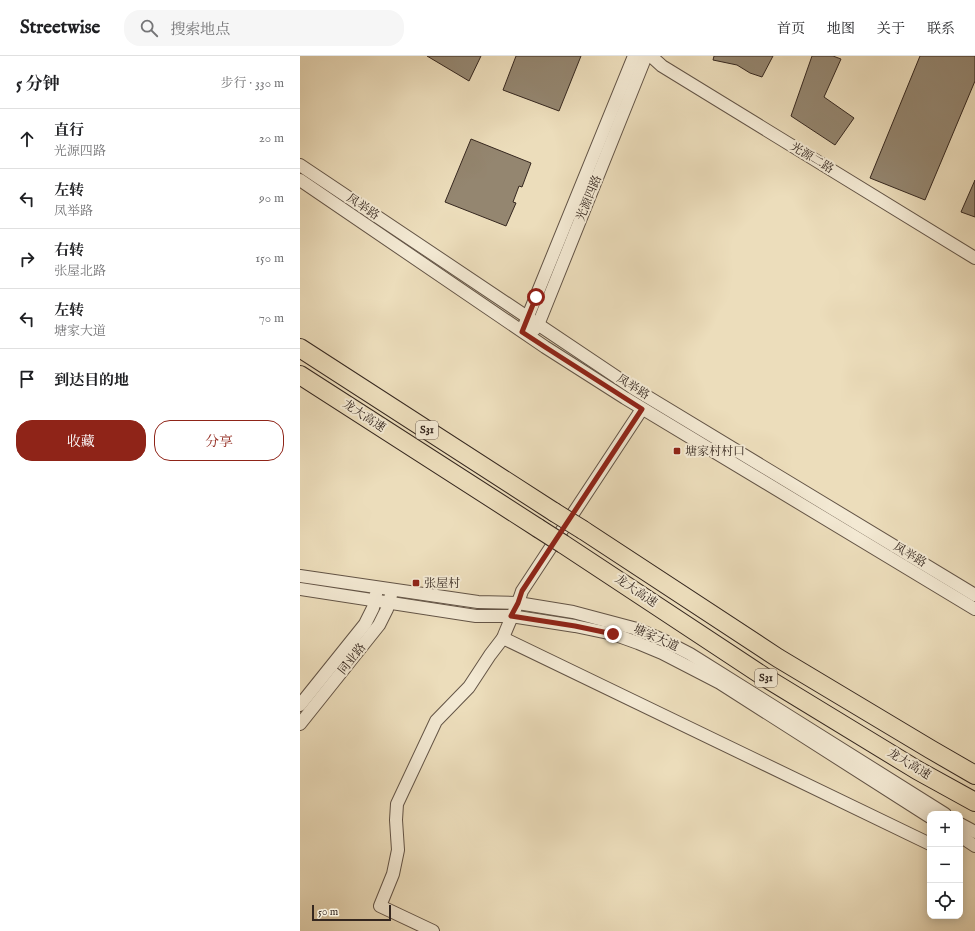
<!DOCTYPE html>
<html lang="zh">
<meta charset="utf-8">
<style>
:root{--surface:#fff;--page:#f6f6f6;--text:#202124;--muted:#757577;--line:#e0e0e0;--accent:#8f2418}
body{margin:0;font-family:"IM FELL English","Noto Serif SC",serif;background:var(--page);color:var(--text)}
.controls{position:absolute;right:12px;bottom:12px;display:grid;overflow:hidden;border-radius:8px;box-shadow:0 2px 10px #0003}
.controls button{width:36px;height:36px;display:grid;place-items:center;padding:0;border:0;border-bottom:1px solid var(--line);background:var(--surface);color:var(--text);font:20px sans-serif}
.scale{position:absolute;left:12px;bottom:10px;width:79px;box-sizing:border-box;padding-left:4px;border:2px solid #35271f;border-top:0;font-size:11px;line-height:14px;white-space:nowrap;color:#35271f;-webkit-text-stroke:3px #f3e9d3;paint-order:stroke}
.stop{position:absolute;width:12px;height:12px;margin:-9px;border:3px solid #8f2418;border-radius:50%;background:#fff}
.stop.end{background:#8f2418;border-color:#fff;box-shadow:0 1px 4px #0008}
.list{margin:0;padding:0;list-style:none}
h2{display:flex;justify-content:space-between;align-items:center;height:52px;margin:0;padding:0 16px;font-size:17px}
h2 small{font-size:13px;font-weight:400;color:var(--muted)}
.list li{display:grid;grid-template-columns:26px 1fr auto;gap:12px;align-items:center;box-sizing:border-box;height:60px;padding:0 16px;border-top:1px solid var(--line)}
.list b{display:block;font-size:15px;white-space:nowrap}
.list p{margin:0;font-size:13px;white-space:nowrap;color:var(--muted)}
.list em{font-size:13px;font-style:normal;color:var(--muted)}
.actions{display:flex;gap:8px;padding:12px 16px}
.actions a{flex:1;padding:9px 0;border:1px solid var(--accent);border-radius:16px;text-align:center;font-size:14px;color:var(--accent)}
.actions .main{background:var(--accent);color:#fff}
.icon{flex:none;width:22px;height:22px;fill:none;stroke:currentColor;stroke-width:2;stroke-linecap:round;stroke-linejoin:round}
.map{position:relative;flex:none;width:675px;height:875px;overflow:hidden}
header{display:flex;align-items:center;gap:24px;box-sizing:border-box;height:56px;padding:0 20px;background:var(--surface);border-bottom:1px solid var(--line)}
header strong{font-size:19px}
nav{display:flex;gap:22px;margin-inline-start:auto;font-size:14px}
.search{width:280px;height:36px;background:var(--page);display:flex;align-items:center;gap:10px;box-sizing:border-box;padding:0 14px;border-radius:16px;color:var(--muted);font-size:15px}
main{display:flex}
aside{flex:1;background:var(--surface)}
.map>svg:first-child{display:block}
.building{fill:#948670;stroke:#35271f}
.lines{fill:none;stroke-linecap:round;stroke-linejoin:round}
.minor-casing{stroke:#635446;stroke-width:14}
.highway-casing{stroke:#35271f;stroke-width:20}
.minor{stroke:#f3e9d3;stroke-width:12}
.highway{stroke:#ecddbb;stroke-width:18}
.highway-bridge-casing{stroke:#35271f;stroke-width:20;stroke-linecap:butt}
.highway-bridge{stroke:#ecddbb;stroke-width:18}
.route{stroke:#8f2418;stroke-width:5}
.poi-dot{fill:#8f2418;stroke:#f3e9d3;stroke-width:1.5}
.labels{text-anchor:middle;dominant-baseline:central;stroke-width:4;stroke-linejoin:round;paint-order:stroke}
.shield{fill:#f3e9d3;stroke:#6e6155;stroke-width:1}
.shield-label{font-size:11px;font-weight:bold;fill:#35271f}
.street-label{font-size:12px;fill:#35271f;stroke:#f3e9d3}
.poi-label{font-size:12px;fill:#35271f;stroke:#f3e9d3;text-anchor:start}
</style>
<header>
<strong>Streetwise</strong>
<div class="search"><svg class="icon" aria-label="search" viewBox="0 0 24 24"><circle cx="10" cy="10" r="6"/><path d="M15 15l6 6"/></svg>搜索地点</div>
<nav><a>首页</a><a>地图</a><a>关于</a><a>联系</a></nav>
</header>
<main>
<aside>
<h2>5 分钟<small>步行 · 330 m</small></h2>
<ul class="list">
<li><svg class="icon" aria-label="ahead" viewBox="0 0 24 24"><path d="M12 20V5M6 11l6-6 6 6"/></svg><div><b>直行</b><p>光源四路</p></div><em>20 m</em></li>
<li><svg class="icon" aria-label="left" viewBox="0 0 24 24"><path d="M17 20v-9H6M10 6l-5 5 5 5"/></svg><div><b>左转</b><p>凤举路</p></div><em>90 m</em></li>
<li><svg class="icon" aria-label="right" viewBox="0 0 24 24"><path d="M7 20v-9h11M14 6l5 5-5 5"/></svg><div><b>右转</b><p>张屋北路</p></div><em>150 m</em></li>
<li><svg class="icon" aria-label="left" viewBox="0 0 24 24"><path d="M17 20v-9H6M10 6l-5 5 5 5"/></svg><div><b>左转</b><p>塘家大道</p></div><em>70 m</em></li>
<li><svg class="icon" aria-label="arrive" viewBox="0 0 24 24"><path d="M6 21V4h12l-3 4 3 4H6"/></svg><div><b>到达目的地</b></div></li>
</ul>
<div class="actions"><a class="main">收藏</a><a>分享</a></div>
</aside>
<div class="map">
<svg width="675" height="875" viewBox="0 0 675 875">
<rect width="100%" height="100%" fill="#ecddbb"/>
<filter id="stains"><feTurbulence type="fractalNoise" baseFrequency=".005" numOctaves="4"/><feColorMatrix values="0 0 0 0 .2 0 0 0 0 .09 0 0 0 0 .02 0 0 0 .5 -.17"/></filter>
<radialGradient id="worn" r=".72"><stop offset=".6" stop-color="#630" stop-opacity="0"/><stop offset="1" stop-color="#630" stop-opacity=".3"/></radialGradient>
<g class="building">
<path d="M 127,0 L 181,0 L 169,25 Z"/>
<path d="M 216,0 L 281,0 L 259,55 L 203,34 Z"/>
<path d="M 414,0 L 473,0 L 462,21 L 450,17 L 437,9 L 413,4 Z"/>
<path d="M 512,0 L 533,0 L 541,3 L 524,41 L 554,62 L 535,89 L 491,60 Z"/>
<path d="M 620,0 L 675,0 L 675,25 L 625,144 L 570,122 Z"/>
<path d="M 171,83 L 231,107 L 222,131 L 219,130 L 213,146 L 216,147 L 206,170 L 145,146 Z"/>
<path d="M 675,124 L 675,161 L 661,156 Z"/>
</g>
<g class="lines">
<defs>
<g id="minor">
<path d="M 351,0 L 362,10 L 675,202"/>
<path d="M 0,109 L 333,332 L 675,539"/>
<path d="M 0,124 L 245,291 L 325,342 L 675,553"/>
<path d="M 224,270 L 334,0"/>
<path d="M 234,274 L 238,269 L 346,0"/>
<path d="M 0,520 L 178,546 L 218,547 L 273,556 L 337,573 L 363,584 L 390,598 L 645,758"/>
<path d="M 0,533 L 176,560 L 211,560 L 275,570 L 313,578 L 338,587 L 362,597 L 420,627 L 630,761"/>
<path d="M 203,582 C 209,566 217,551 222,535 L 342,353"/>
<path d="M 0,649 L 65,568 L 73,552 L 76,538"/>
<path d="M 0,668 L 79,569 L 87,553 L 91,539"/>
<path d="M 660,768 L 675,776"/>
<path d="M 660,780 L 675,790"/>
<path d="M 133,875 L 80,850 L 93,818 L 98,794 L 96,764 L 97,748 L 136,665 L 169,631 L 190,599 L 203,582 L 630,788"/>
</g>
<g id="highway">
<path d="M 0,292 L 254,456"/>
<path d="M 0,319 L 238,472"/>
<path d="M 283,474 L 478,602 L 630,693 L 675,719"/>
<path d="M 263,488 L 466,622 L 617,714 L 675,746"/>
</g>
</defs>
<use href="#minor" class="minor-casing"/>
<use href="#highway" class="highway-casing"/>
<use href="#minor" class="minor"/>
<use href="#highway" class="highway"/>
<defs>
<g id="highway-bridge">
<path d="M 254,456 L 283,474"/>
<path d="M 238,472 L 263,488"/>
</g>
</defs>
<use href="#highway-bridge" class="highway-bridge-casing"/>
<use href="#highway-bridge" class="highway-bridge"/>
</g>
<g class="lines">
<path class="route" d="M 236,241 L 222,276 L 245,291 L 342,353 L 222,535 L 218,547 L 211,560 L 275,570 L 313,578"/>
</g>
<g class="poi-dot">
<rect x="373" y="391" width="8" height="8" rx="2"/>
<rect x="112" y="523" width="8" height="8" rx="2"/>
</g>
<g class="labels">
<g class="shield">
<rect x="116" y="365" width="22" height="18" rx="3"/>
<rect x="455" y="613" width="22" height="18" rx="3"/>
</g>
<g class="shield-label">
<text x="127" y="374">S31</text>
<text x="466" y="622">S31</text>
</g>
<g class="street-label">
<text transform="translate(512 102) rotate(31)">光源二路</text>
<text transform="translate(289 142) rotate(-68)">光源四路</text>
<text transform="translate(63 151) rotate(34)">凤举路</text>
<text transform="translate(333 331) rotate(32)">凤举路</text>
<text transform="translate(64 360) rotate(33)">龙大高速</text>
<text transform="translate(610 499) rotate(31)">凤举路</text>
<text transform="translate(336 535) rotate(34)">龙大高速</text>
<text transform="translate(356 582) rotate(24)">塘家大道</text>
<text transform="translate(52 603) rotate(-51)">同业路</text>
<text transform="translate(609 708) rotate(31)">龙大高速</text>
</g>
<g class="poi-label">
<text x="385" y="395">塘家村村口</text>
<text x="124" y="527">张屋村</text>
</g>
</g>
<rect width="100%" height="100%" filter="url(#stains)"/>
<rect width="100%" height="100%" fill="url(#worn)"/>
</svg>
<div class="controls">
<button>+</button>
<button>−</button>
<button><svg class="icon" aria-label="locate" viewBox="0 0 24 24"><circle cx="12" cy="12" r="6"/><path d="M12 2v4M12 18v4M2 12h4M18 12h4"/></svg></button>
</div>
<div class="scale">50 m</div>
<div class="stop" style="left:236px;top:241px"></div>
<div class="stop end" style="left:313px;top:578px"></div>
</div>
</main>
